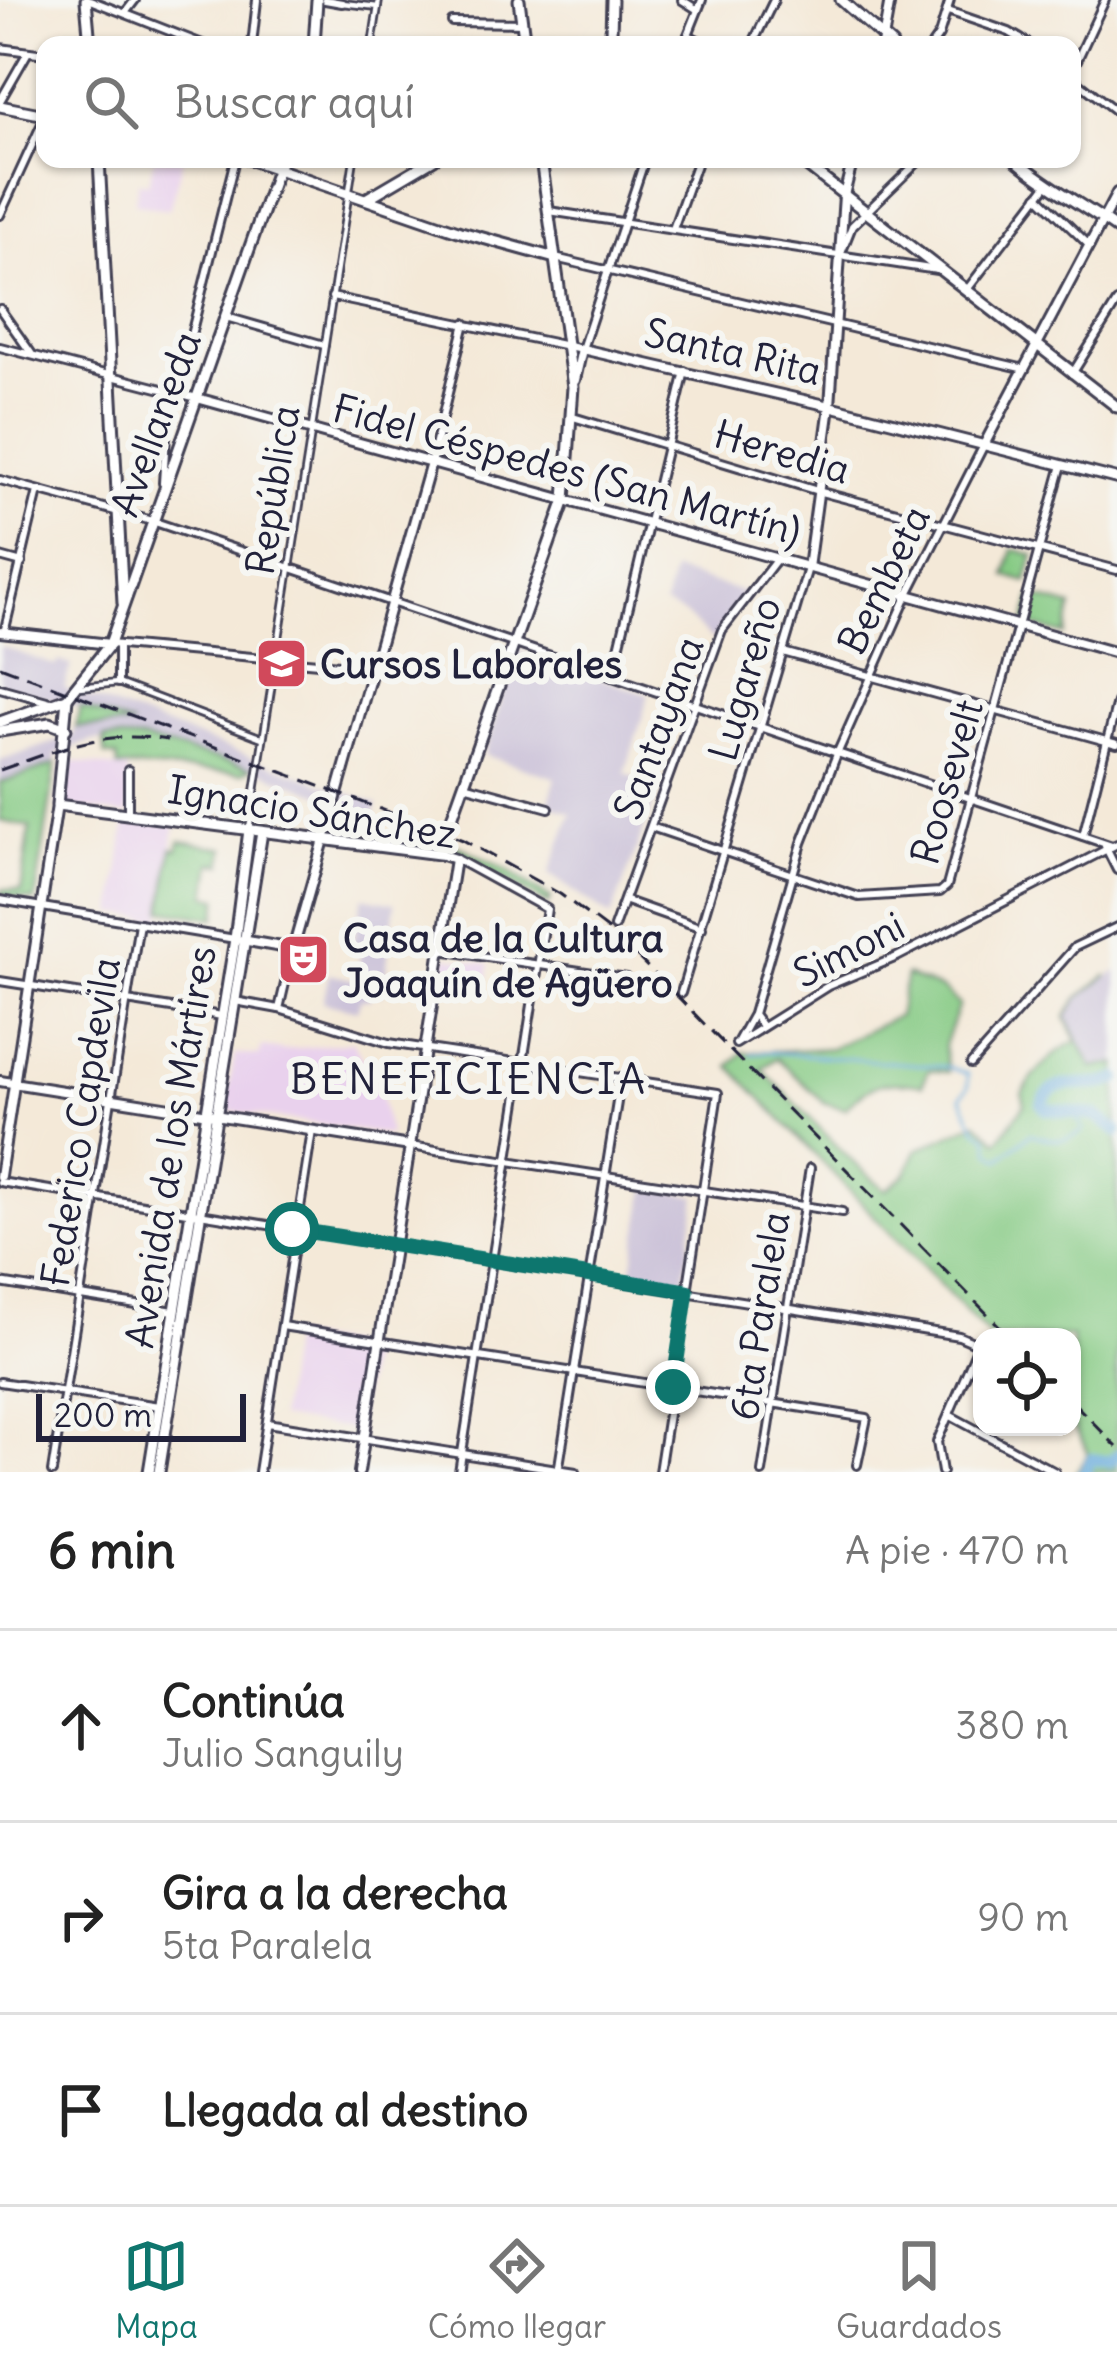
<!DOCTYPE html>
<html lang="es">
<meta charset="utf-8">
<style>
:root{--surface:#fff;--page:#f6f6f6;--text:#222;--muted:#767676;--line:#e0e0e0;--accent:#0f766e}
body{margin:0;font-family:Delius,sans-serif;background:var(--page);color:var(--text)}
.controls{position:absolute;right:36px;bottom:36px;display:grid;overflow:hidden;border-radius:24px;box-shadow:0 3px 9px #0004}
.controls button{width:108px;height:108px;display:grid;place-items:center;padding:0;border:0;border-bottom:3px solid var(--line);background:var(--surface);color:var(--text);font:60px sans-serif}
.scale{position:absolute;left:36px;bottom:30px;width:210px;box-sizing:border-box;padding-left:12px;border:6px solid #22223b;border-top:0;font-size:33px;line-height:42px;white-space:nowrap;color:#22223b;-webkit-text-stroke:9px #f6f6f2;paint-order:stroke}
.stop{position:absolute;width:36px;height:36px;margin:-27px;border:9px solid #0f766e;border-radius:50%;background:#fff}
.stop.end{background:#0f766e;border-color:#fff;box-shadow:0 3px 12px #0008}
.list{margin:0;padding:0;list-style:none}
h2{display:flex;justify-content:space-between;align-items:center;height:156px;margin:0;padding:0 48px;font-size:51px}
h2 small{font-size:39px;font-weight:400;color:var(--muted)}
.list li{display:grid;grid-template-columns:78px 1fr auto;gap:36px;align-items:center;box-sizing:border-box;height:192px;padding:0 48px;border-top:3px solid var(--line)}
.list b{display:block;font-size:45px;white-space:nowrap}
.list p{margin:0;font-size:39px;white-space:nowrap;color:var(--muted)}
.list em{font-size:39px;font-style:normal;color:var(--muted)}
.icon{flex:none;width:66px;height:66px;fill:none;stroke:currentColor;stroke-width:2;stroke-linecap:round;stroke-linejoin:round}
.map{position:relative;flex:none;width:1117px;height:1472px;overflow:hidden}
.search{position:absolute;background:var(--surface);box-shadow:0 3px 9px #0004;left:36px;right:36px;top:36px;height:132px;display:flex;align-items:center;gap:30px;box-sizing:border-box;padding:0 42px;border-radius:24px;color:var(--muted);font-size:45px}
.sheet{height:732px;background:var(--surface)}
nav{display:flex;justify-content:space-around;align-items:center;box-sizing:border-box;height:168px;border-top:3px solid var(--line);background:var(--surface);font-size:33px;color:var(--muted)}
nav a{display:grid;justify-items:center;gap:6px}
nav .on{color:var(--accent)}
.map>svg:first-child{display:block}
.built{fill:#e9d1ed}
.industrial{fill:#c9bfd7}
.green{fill:#86ca84;stroke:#547660;stroke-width:3}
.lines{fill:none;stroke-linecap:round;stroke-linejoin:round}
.stream{stroke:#68abdc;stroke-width:3}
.river{stroke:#68abdc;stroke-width:12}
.pedestrian-casing{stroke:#424053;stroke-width:10}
.minor-casing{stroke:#424053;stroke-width:12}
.tertiary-casing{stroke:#424053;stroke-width:14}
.secondary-casing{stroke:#424053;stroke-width:15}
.primary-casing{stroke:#424053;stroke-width:15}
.pedestrian{stroke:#fff;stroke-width:4.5}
.minor{stroke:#fff;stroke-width:6}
.tertiary{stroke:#fff;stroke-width:8}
.secondary{stroke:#fff;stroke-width:9}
.primary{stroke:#fff;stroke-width:9}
.rail{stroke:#22223b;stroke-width:3;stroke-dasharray:18 9;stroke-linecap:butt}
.route{stroke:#0f766e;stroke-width:15}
.labels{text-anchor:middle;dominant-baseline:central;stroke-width:12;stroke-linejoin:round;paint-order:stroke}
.street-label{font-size:39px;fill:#22223b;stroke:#f6f6f2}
.poi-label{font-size:39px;font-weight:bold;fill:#22223b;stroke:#f6f6f2;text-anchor:start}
.neighbourhood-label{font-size:42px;letter-spacing:3px;fill:#22223b;stroke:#f6f6f2}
</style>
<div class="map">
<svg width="1117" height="1472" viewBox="0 0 1117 1472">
<rect width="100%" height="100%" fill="#f6f6f2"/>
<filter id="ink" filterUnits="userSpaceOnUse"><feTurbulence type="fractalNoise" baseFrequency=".00833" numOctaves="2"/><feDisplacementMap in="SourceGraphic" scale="24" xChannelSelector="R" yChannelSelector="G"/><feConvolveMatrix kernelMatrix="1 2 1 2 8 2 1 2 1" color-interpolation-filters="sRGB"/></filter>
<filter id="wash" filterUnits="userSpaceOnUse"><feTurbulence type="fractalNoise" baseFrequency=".004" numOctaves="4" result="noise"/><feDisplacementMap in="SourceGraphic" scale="48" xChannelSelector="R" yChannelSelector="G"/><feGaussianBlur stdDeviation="2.7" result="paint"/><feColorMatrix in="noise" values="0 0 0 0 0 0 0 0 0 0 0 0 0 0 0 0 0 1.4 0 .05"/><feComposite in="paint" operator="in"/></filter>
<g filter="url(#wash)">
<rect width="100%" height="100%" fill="#f4e9d8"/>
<g class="built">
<path d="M 154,159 L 183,159 L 169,210 L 135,203 L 138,182 L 148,183 Z"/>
<path d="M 63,760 L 128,770 L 128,815 L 57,805 Z"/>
<path d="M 126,819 L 175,826 L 161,920 L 114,913 Z"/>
<path d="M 446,957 L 490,964 L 486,992 L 442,985 Z"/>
<path d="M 353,1042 L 380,1090 L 389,1135 L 225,1110 L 235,1054 L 259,1056 L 262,1047 L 284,1050 Z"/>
<path d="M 291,1336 L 370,1348 L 356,1430 L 279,1418 Z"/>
</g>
<g class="industrial">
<path d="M 673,571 L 746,593 L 713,641 L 685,615 L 664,605 Z"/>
<path d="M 0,646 L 56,666 L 59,661 L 71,665 L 64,688 L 378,804 L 374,815 L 252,768 L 125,738 L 92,741 L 56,754 L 55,763 L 0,782 L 0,761 L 73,736 L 78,707 L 0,684 Z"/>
<path d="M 517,650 L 649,695 L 625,773 L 659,789 L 611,917 L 549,874 L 572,813 L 548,804 L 556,778 L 484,755 Z"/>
<path d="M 363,897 L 395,903 L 383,995 L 372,993 L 370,1000 L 361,999 L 357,1010 L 323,1002 L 329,974 L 355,980 L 361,951 L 352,948 Z"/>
<path d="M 1117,971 L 1117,1063 L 1093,1068 L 1066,1017 L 1078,998 Z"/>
<path d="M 646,1189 L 697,1196 L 683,1283 L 631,1274 Z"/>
</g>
<g class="green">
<path d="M 1013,549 L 1034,555 L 1027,582 L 1006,576 Z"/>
<path d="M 1032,596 L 1072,607 L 1065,635 L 1025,624 Z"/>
<path d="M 80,707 L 133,726 L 76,727 Z"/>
<path d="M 104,738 L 143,740 L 252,768 L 242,773 L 118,767 L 117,757 L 105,755 Z"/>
<path d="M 56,764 L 35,901 L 0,895 L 3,889 L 21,891 L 30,827 L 0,821 L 0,783 Z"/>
<path d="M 180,841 L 225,848 L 223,864 L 212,863 L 207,895 L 219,898 L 216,918 L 163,910 L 172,848 L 178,849 Z"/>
<path d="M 457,845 L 505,869 L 551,899 L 548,904 L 457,854 Z"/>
<path d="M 906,975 L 943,990 L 959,1005 L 944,1045 L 948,1072 L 929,1070 L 922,1085 C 887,1079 869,1082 845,1109 L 825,1103 L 777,1058 L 762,1069 L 854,1163 L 886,1190 L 906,1174 L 917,1150 L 977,1122 L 998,1141 L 1025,1104 L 1022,1093 C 1039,1068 1050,1054 1077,1041 L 1066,1017 L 1078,998 L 1108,975 L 1078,998 L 1066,1017 L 1093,1068 L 1117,1063 L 1117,1472 L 1076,1472 L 1089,1454 L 1072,1423 L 1072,1337 L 990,1337 L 730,1066 L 742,1053 L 831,1048 L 898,1016 Z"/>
</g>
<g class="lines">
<path class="stream" d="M 751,1054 L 769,1052 L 948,1067 L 968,1074 L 968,1087 L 961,1097 L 977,1129 L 988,1137 L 991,1152 L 1000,1159 L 1030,1134 C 1053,1140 1065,1145 1084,1130 L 1073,1112"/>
<g class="river">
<path d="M 1117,1079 C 1091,1093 1053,1072 1042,1104 L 1046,1109 L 1097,1116 L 1117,1131"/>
<path d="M 1084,1472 L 1092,1459 L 1110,1462 L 1117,1455"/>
</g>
</g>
</g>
<g filter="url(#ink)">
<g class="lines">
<defs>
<g id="pedestrian">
<path d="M 342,3 L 378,7"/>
<path d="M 372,45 L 379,0"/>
<path d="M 80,687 L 118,683 L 262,738"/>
<path d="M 249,830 L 354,159"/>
</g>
<g id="minor">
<path d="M 90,0 L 205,45"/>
<path d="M 325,0 L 342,3"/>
<path d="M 682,0 L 698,10"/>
<path d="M 948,11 L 1009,32 L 1031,45"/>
<path d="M 125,13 L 135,0"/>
<path d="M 452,22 L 523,23"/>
<path d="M 688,35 L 708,45"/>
<path d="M 252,45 L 257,0"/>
<path d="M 684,45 L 702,0"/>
<path d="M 752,45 L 774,0"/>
<path d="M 932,45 L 939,35 L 950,0"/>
<path d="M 0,48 L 45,54"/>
<path d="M 1072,71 L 1105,0"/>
<path d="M 1072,77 L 1117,112"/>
<path d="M 0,101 L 28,52"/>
<path d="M 1038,196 L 1090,246"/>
<path d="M 549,211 L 937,270"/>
<path d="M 0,215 L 45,117"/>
<path d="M 673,229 L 698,159"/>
<path d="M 842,251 L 852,226 L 921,159"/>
<path d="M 555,258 L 1025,369"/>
<path d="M 966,291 L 1047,185"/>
<path d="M 332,297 L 582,349 L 645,159"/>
<path d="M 0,309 L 31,353"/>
<path d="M 226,317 L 324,345"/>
<path d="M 0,347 L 197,398"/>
<path d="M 1072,374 L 1117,302"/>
<path d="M 573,417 L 821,492 L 1117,570"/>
<path d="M 431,463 L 465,323"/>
<path d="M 0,480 L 152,521 L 1112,846"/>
<path d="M 163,483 L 166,435 L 235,159"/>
<path d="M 0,557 L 22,563"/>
<path d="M 4,633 L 38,491"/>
<path d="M 110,644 L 373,668"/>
<path d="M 118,645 L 118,683"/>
<path d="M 783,652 L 1117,744"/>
<path d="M 612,677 L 685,371"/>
<path d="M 0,688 L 54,703"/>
<path d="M 128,770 L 128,815"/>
<path d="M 464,785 L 549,808"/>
<path d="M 651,827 L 859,897 L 940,892 L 947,886 L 953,864 L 1062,465"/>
<path d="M 1083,836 L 1117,702"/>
<path d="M 1105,846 L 1117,870"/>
<path d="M 456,859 L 547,909 L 459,1472"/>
<path d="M 0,900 L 235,939"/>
<path d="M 626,901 L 702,928"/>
<path d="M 614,927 L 722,630 L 776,560"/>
<path d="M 441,950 L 626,978"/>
<path d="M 0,981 L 222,1016"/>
<path d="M 681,993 L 808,568"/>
<path d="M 235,1001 L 279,1009 L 389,1043 L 718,1093 L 659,1472"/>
<path d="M 279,1009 L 293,949"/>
<path d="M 762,1026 L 753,1014 L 802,843 L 837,754 L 908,594 L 984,445"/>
<path d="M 738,1041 L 752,1016"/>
<path d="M 736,1044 L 828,986 L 897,957 L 1117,844"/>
<path d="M 971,1064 L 1075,947 L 1117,927"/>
<path d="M 410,1146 L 842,1212"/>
<path d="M 0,1182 L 959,1336 L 982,1346"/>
<path d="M 0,1283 L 174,1311"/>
<path d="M 282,1326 L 867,1418 L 857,1465"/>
<path d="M 0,1382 L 159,1406"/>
<path d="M 949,1415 L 1055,1472"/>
<path d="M 267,1423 L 576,1472"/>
<path d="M 52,1472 L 139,923"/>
<path d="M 259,1472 L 312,1131"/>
<path d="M 558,1472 L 621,1077"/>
<path d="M 762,1472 L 810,1168"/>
<path d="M 942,1472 L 937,1442 L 979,1344"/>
</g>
<g id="tertiary">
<path d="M 882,45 L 890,0"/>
<path d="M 575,380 L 582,349 L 830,406 L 1117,479"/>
<path d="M 197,398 L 1117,653"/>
<path d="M 984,445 L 1117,193"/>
<path d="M 808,568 L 830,406 L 844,195 L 853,159"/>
<path d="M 0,632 L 110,644"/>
<path d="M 242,940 L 293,949 L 431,463"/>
<path d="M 0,1081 L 410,1146"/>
<path d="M 0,1176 L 57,805"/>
<path d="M 359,1472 L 455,859 L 439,854"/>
</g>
<g id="secondary">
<path d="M 86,0 L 90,45"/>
<path d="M 519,0 L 525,45"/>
<path d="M 841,0 L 892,45"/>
<path d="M 611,33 L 612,0"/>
<path d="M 0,106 L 45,115"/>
<path d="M 99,159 L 123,603"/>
<path d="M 248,159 L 461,232 L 555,258"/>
<path d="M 798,159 L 1117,407"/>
<path d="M 1015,159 C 1046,186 1083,205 1117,229"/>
<path d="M 366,199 L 434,159"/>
<path d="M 67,698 L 57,805 L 439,854 L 565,500 L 573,387 L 541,159"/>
<path d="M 149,1472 L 235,939 L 249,830"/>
<path d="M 159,1472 L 262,832"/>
</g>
<g id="primary">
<path d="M 314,45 L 317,0"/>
<path d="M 0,722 L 67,698 L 110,644 L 281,159"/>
<path d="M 0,731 L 50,723 L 66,729"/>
</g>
</defs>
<use href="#pedestrian" class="pedestrian-casing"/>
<use href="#minor" class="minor-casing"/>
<use href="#tertiary" class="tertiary-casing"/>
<use href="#secondary" class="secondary-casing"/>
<use href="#primary" class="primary-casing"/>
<use href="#pedestrian" class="pedestrian"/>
<use href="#minor" class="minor"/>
<use href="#tertiary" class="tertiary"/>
<use href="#secondary" class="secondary"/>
<use href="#primary" class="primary"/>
<g class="rail">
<path d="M 0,666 L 463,840 L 560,894 L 616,936 L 680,999 L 1010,1337"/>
<path d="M 0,770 C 61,749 102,729 168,740"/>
<path d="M 1072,1401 L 1117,1447"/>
</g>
</g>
</g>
<g class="lines" filter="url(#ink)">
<path class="route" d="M 292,1229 L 687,1291 L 673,1387"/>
</g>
<defs>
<symbol id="university-square" viewBox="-11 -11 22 22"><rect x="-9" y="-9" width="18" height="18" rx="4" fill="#d1495b" stroke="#f6f6f2"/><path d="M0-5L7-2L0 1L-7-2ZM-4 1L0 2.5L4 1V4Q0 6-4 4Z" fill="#fff"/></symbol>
<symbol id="theatre-square" viewBox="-11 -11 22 22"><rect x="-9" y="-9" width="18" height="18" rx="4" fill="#d1495b" stroke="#f6f6f2"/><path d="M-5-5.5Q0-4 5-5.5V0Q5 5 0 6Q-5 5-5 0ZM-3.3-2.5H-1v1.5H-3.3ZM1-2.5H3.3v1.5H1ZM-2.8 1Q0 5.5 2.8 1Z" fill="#fff"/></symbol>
</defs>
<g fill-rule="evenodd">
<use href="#university-square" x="252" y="634" width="59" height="59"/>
<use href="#theatre-square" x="274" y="930" width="59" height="59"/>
</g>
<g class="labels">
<g class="street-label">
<text transform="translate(733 352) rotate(13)">Santa Rita</text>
<text transform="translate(156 424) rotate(-70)">Avellaneda</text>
<text transform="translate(782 452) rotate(16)">Heredia</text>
<text transform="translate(567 470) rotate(15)">Fidel Céspedes (San Martín)</text>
<text transform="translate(273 490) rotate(-81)">República</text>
<text transform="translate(884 580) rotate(-64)">Bembeta</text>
<text transform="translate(745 679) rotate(-74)">Lugareño</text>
<text transform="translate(659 728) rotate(-70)">Santayana</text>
<text transform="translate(947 782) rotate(-74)">Roosevelt</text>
<text transform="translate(312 812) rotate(9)">Ignacio Sánchez</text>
<text transform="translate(849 950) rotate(-27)">Simoni</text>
<text transform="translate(81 1122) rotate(-81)">Federico Capdevila</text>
<text transform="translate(171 1147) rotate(-81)">Avenida de los Mártires</text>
<text transform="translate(760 1316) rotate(-81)">6ta Paralela</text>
</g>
<g class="poi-label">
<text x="320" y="664">Cursos Laborales</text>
<text x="343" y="938">Casa de la Cultura<tspan x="343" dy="45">Joaquín de Agüero</tspan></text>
</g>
<g class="neighbourhood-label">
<text x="469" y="1079">BENEFICIENCIA</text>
</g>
</g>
</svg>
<div class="controls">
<button><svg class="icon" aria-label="locate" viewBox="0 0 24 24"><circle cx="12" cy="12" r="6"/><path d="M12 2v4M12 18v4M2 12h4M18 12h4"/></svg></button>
</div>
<div class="scale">200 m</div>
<div class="stop" style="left:292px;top:1229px"></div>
<div class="stop end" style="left:673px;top:1387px"></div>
<div class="search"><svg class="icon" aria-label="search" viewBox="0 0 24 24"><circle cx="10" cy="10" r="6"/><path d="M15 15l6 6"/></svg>Buscar aquí</div>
</div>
<section class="sheet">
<h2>6 min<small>A pie · 470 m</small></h2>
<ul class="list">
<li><svg class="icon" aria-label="ahead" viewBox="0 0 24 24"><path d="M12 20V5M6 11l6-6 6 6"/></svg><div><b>Continúa</b><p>Julio Sanguily</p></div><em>380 m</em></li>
<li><svg class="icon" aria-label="right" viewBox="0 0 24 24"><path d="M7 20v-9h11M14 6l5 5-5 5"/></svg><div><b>Gira a la derecha</b><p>5ta Paralela</p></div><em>90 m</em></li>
<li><svg class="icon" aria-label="arrive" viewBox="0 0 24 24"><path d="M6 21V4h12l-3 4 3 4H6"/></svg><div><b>Llegada al destino</b></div></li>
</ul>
</section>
<nav>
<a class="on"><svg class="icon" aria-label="map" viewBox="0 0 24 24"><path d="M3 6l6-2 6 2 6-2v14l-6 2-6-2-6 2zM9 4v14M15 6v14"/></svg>Mapa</a>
<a><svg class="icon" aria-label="directions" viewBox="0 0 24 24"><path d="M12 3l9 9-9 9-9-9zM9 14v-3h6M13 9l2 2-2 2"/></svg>Cómo llegar</a>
<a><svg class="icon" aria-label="saved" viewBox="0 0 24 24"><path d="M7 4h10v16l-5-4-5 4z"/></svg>Guardados</a>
</nav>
